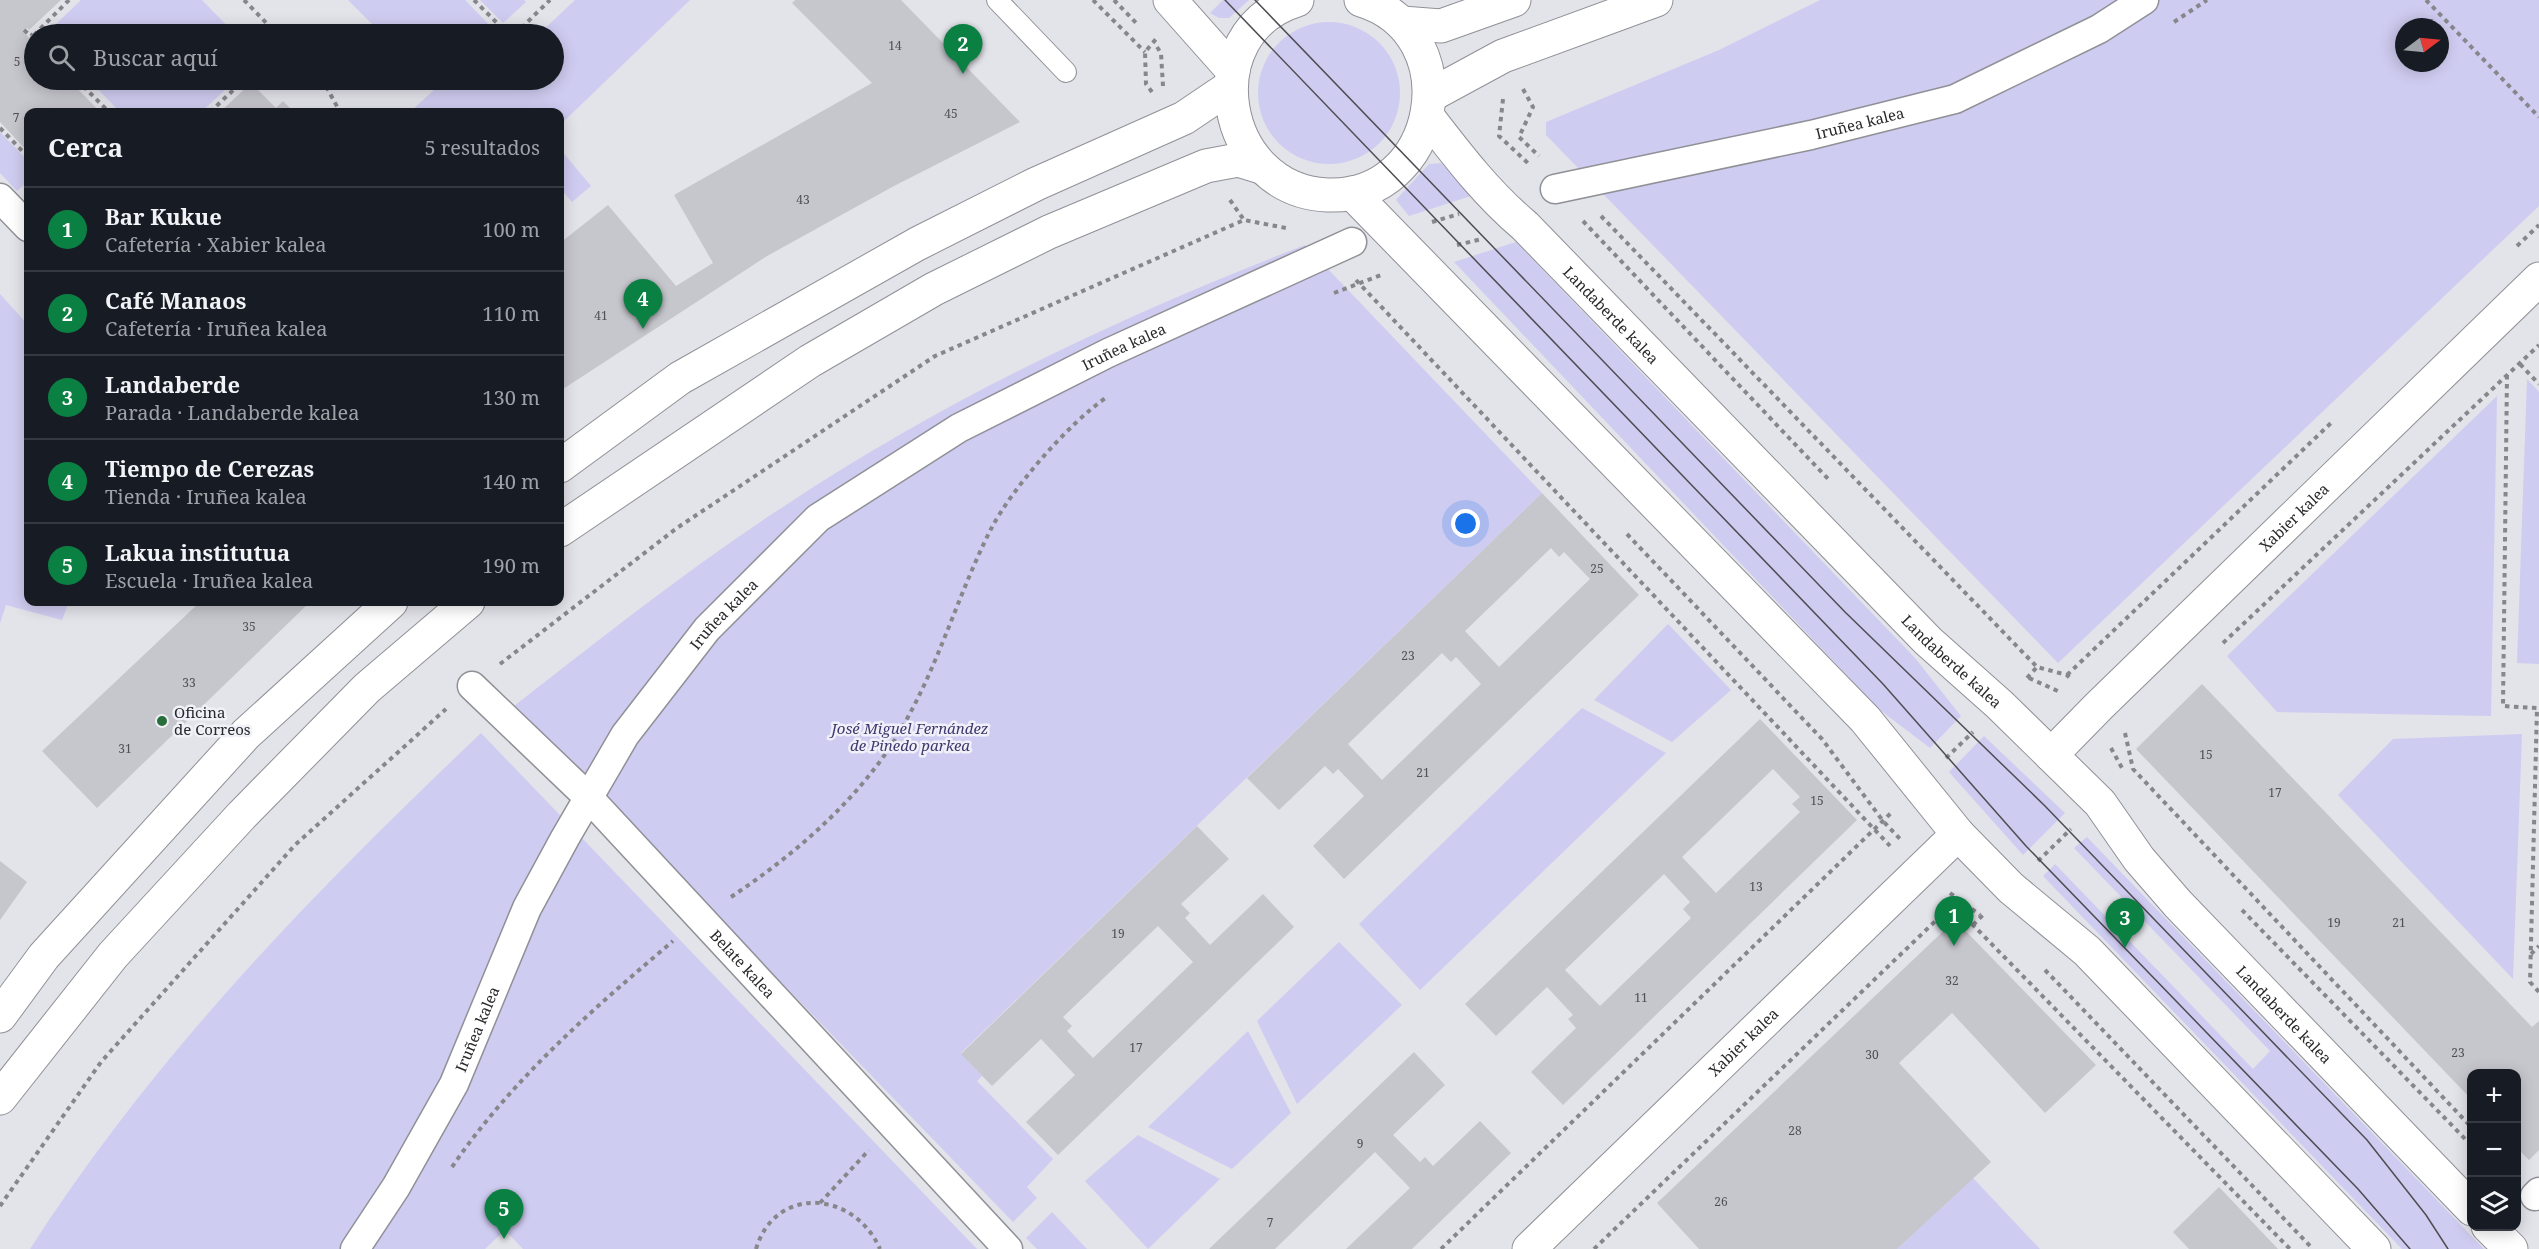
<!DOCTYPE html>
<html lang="es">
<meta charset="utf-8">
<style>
:root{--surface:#171b24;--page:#20242c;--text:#f1f3f6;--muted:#9ea1a6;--line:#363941;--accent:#0b8043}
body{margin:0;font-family:"Noto Serif",serif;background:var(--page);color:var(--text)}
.controls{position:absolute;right:18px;bottom:18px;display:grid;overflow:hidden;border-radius:12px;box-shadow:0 3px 15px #0003}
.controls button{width:54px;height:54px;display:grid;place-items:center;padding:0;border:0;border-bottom:2px solid var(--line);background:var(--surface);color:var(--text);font:30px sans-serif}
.compass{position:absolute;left:2395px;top:18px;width:54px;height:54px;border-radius:50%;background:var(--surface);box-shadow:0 3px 15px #0003;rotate:74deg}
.you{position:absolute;left:1466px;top:524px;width:21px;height:21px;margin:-15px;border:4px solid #fff;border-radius:50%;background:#1a73e8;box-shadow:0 0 0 9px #1a73e833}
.badge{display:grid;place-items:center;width:39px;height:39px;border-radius:50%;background:var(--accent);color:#fff;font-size:20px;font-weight:700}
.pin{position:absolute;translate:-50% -50px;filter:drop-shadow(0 2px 3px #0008)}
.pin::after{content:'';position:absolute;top:32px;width:21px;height:18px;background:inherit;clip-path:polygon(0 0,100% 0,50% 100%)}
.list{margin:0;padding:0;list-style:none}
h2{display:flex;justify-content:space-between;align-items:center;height:78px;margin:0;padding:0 24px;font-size:26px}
h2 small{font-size:20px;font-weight:400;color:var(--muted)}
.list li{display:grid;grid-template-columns:39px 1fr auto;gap:18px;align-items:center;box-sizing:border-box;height:84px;padding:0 24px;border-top:2px solid var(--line)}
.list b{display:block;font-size:22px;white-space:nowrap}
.list p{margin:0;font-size:20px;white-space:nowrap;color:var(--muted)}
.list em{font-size:20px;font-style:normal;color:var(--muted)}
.icon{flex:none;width:33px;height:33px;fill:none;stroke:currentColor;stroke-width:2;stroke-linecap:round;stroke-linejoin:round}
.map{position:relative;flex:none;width:2539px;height:1249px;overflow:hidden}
.search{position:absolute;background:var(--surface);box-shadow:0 3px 15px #0003;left:24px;top:24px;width:540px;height:66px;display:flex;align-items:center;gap:15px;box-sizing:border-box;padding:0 21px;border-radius:33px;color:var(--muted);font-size:22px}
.panel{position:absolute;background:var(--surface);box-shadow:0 3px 15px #0003;left:24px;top:108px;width:540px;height:498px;border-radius:12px}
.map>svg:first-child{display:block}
.green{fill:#cfccf1;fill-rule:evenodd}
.building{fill:#c6c6cd;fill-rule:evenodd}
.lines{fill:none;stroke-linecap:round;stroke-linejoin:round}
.service-casing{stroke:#909097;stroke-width:22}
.pedestrian-casing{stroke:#909097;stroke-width:31}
.minor-casing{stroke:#909097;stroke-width:35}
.path{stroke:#86868b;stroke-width:4;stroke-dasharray:4.5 4.5;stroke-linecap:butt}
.service{stroke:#fff;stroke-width:20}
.pedestrian{stroke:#fff;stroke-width:28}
.minor{stroke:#fff;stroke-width:33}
.tram{stroke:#4e4d51;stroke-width:1.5}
.poi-dot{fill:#276e3a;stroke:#f0f0f8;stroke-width:2}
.labels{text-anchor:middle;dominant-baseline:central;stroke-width:5;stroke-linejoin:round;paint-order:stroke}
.number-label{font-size:12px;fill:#505054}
.street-label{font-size:15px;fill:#29282b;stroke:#f0f0f8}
.poi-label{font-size:15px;fill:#29282b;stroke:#f0f0f8;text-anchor:start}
.park-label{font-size:15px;font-style:italic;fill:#40386e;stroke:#f0f0f8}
</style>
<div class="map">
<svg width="2539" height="1249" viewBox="0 0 2539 1249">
<rect width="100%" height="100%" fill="#e3e3ea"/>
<g class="green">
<path d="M 81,0 L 202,0 L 235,34 L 59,34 L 52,28 Z"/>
<path d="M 348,0 L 465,0 L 498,34 L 382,34 Z"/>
<path d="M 480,0 L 524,0 L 526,2 L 503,23 Z"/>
<path d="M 575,0 L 690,0 L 560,125 L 560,112 L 410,112 L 435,89 L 426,80 L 554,80 L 554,34 L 539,34 Z"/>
<path d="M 1223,0 L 1249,0 L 1229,18 L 1219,18 L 1210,13 Z"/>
<path d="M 1820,0 L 2539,0 L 2539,206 L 2058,663 L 1546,135 L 1546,122 L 1719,50 ZM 2404,27 L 2440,27 L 2440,63 L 2404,63 Z"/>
<circle cx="1329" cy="93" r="71"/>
<path d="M 89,80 L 236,80 L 201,112 L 120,112 Z"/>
<path d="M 0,132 L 28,161 L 28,181 L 17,191 L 0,173 Z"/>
<path d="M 560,149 L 591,186 L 572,202 L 560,188 Z"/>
<path d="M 1441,163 L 1474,195 L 1409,216 L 1396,200 L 1429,164 Z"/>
<path d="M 1516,242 L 1915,658 L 1961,716 L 1930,748 L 1880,710 L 1454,262 Z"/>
<path d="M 1305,245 L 1542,493 L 961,1053 L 982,1076 L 977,1081 L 1053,1159 L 1027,1187 L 1037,1198 L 1013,1222 L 514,706 C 604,636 693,565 789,503 C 949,397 1126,314 1305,245 Z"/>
<path d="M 0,294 L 28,325 L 28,602 L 69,602 L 62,620 L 6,605 L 0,623 Z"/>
<path d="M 2527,379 L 2539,392 L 2539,664 L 2517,663 Z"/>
<path d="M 2497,396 L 2491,716 L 2277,712 L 2227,656 Z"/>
<path d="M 1668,624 L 1731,690 L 1672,742 L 1594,700 Z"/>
<path d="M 1582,708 L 1666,753 L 1420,990 L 1359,924 Z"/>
<path d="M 481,733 L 977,1249 L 523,1249 L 505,1230 L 485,1249 L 30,1249 C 156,1053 313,893 481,733 Z"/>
<path d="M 2522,734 L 2513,979 L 2338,795 L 2393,739 Z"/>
<path d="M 1984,736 L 2065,813 L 2023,855 L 1949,772 Z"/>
<path d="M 2087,837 L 2484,1249 L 2485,1249 L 2402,1249 L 2043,876 L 2055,864 L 2253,1069 L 2270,1051 L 2074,848 Z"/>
<path d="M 1339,942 L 1402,1005 L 1297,1104 L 1257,1021 Z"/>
<path d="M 1248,1031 L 1291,1113 L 1232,1169 L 1148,1127 Z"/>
<path d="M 1138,1135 L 1220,1179 L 1148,1249 L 1085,1181 Z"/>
<path d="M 1973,1178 L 2040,1249 L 1897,1249 Z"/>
<path d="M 1052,1212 L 1087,1249 L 1037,1249 L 1026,1238 Z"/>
</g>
<g class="building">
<path d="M 0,0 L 61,0 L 29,30 L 27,28 L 23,31 L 34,43 L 34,80 L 69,80 L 100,112 L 28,112 L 28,152 L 0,122 Z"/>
<path d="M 795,0 L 901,0 L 1020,122 L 894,186 L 767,256 L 560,391 L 560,243 L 608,205 L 676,286 L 713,263 L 674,195 L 872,83 L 792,3 Z"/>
<path d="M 251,83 L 276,108 L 283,101 L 294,112 L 220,112 Z"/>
<path d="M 1542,493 L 1639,595 L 1344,879 L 1313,846 L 1364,796 L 1338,769 L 1333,774 L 1325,766 L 1279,810 L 1247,778 ZM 1551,548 L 1559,557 L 1564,552 L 1590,579 L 1499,667 L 1465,631 ZM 1442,653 L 1451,662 L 1456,657 L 1481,684 L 1382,780 L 1348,744 Z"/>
<path d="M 200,602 L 310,602 L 97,808 L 42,751 Z"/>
<path d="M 2202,684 L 2532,1027 L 2539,1021 L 2539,1150 L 2529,1160 L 2516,1147 L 2516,1074 L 2472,1074 L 2472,1100 L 2136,749 Z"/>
<path d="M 1760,719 L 1857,820 L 1563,1105 L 1531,1072 L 1576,1028 L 1568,1019 L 1573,1015 L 1547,987 L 1496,1036 L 1465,1004 ZM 1773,769 L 1800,797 L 1792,804 L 1800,812 L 1716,893 L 1682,857 ZM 1664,874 L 1690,902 L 1683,909 L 1691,918 L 1600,1006 L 1565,970 Z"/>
<path d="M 1197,826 L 1229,859 L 1181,904 L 1190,913 L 1185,918 L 1210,945 L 1263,894 L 1294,927 L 1058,1155 L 1026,1122 L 1075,1075 L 1041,1039 L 992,1086 L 961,1054 ZM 1158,926 L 1193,962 L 1093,1058 L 1067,1031 L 1072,1026 L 1063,1017 Z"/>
<path d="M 0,861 L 27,882 L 0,920 Z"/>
<path d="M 1955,920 L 2096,1065 L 2045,1113 L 1952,1013 L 1899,1063 L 1991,1162 L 1897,1249 L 1699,1249 L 1657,1203 Z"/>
<path d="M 1414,1052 L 1445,1085 L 1393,1135 L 1420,1162 L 1425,1157 L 1433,1166 L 1480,1121 L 1511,1153 L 1412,1249 L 1346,1249 L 1410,1188 L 1375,1152 L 1275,1249 L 1209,1249 Z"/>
<path d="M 2219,1187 L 2278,1249 L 2189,1249 L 2173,1232 Z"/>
</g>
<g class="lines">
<defs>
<path id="service" d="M 997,0 L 1066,72"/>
<g id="pedestrian">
<path id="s1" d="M 1555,189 L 1811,135 L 1955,99 L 2099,29 L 2144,0"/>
<path d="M 0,198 L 28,227"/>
<path id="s2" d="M 472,686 L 589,798 L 1008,1249"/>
<path d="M 2535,1196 L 2539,1192"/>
<path id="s3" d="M 355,1249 L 396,1187 L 454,1084 L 527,908 L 565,838 L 625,735 L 707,629 L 818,518 L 959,428 L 1108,353 L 1352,242"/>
</g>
<g id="minor">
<path d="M 1170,0 L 1233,71"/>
<path d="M 1297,0 C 1193,32 1220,190 1327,195 C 1440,200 1470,33 1361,0"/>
<path d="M 1402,23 L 1441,26 L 1514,0"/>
<path d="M 1431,95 L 1503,56 L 1656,0"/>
<path id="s4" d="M 1428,117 C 1458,156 1487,194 1525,226 L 1928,641 L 2000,705 L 2100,803 L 2139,859 L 2178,904 L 2472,1209"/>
<path d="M 1352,193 L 1865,719 L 1958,834 L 2011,888 L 2087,951 L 2374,1249"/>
<path d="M 560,466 L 680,378 L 917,244 L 1036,184 L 1184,118 L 1230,87"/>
<path d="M 560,530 L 810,361 L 934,289 L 1049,232 L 1206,166 L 1238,160 L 1261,167"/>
<path id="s5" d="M 2051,755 L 2099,706 L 2539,279"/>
<path d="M 0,1016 L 44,956 L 246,734 L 391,602"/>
<path d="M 0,1098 L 113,955 L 242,815 L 367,688 L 468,602"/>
<path d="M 2488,1226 L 2511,1249"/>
<path id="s6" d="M 1529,1249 L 1958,834"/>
</g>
</defs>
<use href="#service" class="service-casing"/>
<use href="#pedestrian" class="pedestrian-casing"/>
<use href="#minor" class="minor-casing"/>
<g class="path">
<path d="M 244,0 L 277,34"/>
<path d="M 474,0 L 508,34"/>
<path d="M 1093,0 L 1145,52"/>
<path d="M 1114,0 L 1138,25"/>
<path d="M 2426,0 L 2539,117"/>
<path d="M 2174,22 L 2207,0"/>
<path d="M 24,30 L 31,36 L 33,34"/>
<path d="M 515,34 L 550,0"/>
<path d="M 34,35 L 69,0"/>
<path d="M 1157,47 L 1161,53 L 1163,86"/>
<path d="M 77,80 L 109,112"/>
<path d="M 320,80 L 327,88 L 340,112"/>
<path d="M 1523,89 L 1533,107 L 1519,137 L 1539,156"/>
<path d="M 1152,92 L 1146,84 L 1145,52 L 1156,39"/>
<path d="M 1503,99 L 1499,136 L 1530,165"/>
<path d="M 210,112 L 244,80"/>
<path d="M 0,128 L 28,157"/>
<path d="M 1230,200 L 1244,220"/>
<path d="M 1601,216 L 2037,667 L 2067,675 L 2071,679"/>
<path d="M 1583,221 L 1830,481"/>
<path d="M 1432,222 L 1459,214"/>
<path d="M 1457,245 L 1482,239"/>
<path d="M 2517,246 L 2539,225"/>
<path d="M 1356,280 L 1890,846"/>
<path d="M 1334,293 L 1381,275"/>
<path d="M 2520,364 L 2539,384"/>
<path d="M 2507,375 L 2503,706 L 2537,708 L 2530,982 L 2539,992"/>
<path d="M 1627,534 L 1822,739 L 1883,821 L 1900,839"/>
<path d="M 2223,643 L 2539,345"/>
<path d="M 500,664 L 677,528 L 935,356 L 1244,220 L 1286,228"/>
<path d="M 2067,675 L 2331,423"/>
<path d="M 2027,678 L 2037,667"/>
<path d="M 2029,678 L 2060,692"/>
<path d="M 2125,733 L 2133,769 L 2472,1128"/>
<path d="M 2111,748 L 2122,768"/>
<path d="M 1946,758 L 1973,732"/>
<path d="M 2038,861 L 2071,829"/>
<path d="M 1950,893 L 1980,915"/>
<path d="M 731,897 C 800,851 869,791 908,717 C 941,657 960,590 991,529 C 1013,487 1068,424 1107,397"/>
<path d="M 1944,901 L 1973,925 L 2290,1249"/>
<path d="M 2242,910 L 2472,1146"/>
<path d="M 1973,925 L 1983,915"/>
<path d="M 2531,954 L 2539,946"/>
<path d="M 2045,970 L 2313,1249"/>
<path d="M 452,1167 C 512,1079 593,1009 673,941"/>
<path d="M 820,1203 L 869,1150"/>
<path d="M 0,1206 L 101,1062 L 295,845 L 446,709"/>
<path d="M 756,1249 C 775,1185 854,1190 880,1249"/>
<path d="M 1441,1249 L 1892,812"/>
<path d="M 1594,1249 L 1951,906"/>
</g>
<use href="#service" class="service"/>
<use href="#pedestrian" class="pedestrian"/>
<use href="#minor" class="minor"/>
<g class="tram">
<path d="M 1225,0 L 1883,684 L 2026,846 L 2358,1189 L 2410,1249"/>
<path d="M 1255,0 L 1845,612 L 2045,806 L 2367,1140 L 2426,1215 L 2448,1249"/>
</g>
</g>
<circle class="poi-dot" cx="162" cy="721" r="6"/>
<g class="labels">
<g class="number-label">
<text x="895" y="45">14</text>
<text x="17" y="61">5</text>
<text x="951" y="113">45</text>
<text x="16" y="117">7</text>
<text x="803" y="199">43</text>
<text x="601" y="315">41</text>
<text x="1597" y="568">25</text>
<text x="249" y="626">35</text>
<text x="1408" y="655">23</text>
<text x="189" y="682">33</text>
<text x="125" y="748">31</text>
<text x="2206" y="754">15</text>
<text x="1423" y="772">21</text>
<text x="2275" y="792">17</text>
<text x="1817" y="800">15</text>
<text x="1756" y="886">13</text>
<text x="2334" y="922">19</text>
<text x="2399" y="922">21</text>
<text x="1118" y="933">19</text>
<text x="1952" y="980">32</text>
<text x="1641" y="997">11</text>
<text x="1136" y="1047">17</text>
<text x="2458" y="1052">23</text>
<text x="1872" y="1054">30</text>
<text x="1795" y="1130">28</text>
<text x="1360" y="1143">9</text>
<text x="1721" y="1201">26</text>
<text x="1270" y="1222">7</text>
</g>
<g class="street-label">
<text stroke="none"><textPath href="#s1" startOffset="312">Iruñea kalea</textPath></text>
<text stroke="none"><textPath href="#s4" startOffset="270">Landaberde kalea</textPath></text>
<text stroke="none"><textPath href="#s3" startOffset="1224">Iruñea kalea</textPath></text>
<text stroke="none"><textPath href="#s5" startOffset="340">Xabier kalea</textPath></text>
<text stroke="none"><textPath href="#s3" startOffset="738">Iruñea kalea</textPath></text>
<text stroke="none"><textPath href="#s4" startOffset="756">Landaberde kalea</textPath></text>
<text stroke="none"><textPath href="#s2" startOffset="388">Belate kalea</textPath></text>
<text stroke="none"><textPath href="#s4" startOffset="1242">Landaberde kalea</textPath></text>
<text stroke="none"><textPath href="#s3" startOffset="252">Iruñea kalea</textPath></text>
<text stroke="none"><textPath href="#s6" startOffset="298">Xabier kalea</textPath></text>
</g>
<g class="poi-label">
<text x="174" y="712">Oficina<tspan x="174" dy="17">de Correos</tspan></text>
</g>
<g class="park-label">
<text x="910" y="728">José Miguel Fernández<tspan x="910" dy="17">de Pinedo parkea</tspan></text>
</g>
</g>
</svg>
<div class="controls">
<button>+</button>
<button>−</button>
<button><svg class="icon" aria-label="layers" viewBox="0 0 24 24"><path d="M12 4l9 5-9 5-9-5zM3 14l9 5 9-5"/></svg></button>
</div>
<svg class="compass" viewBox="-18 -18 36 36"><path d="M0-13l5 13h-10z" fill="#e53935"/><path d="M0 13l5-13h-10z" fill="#9ea1a6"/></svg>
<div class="you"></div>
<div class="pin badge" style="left:1954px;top:946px">1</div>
<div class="pin badge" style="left:963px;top:74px">2</div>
<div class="pin badge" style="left:2125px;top:948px">3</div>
<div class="pin badge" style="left:643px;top:329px">4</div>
<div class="pin badge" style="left:504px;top:1239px">5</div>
<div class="search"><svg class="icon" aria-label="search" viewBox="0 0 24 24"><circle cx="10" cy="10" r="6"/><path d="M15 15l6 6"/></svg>Buscar aquí</div>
<section class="panel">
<h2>Cerca<small>5 resultados</small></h2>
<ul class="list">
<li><span class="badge">1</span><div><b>Bar Kukue</b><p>Cafetería · Xabier kalea</p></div><em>100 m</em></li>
<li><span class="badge">2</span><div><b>Café Manaos</b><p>Cafetería · Iruñea kalea</p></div><em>110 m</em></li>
<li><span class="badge">3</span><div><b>Landaberde</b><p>Parada · Landaberde kalea</p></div><em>130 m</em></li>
<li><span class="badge">4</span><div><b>Tiempo de Cerezas</b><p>Tienda · Iruñea kalea</p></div><em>140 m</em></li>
<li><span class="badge">5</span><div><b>Lakua institutua</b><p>Escuela · Iruñea kalea</p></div><em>190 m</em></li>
</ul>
</section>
</div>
